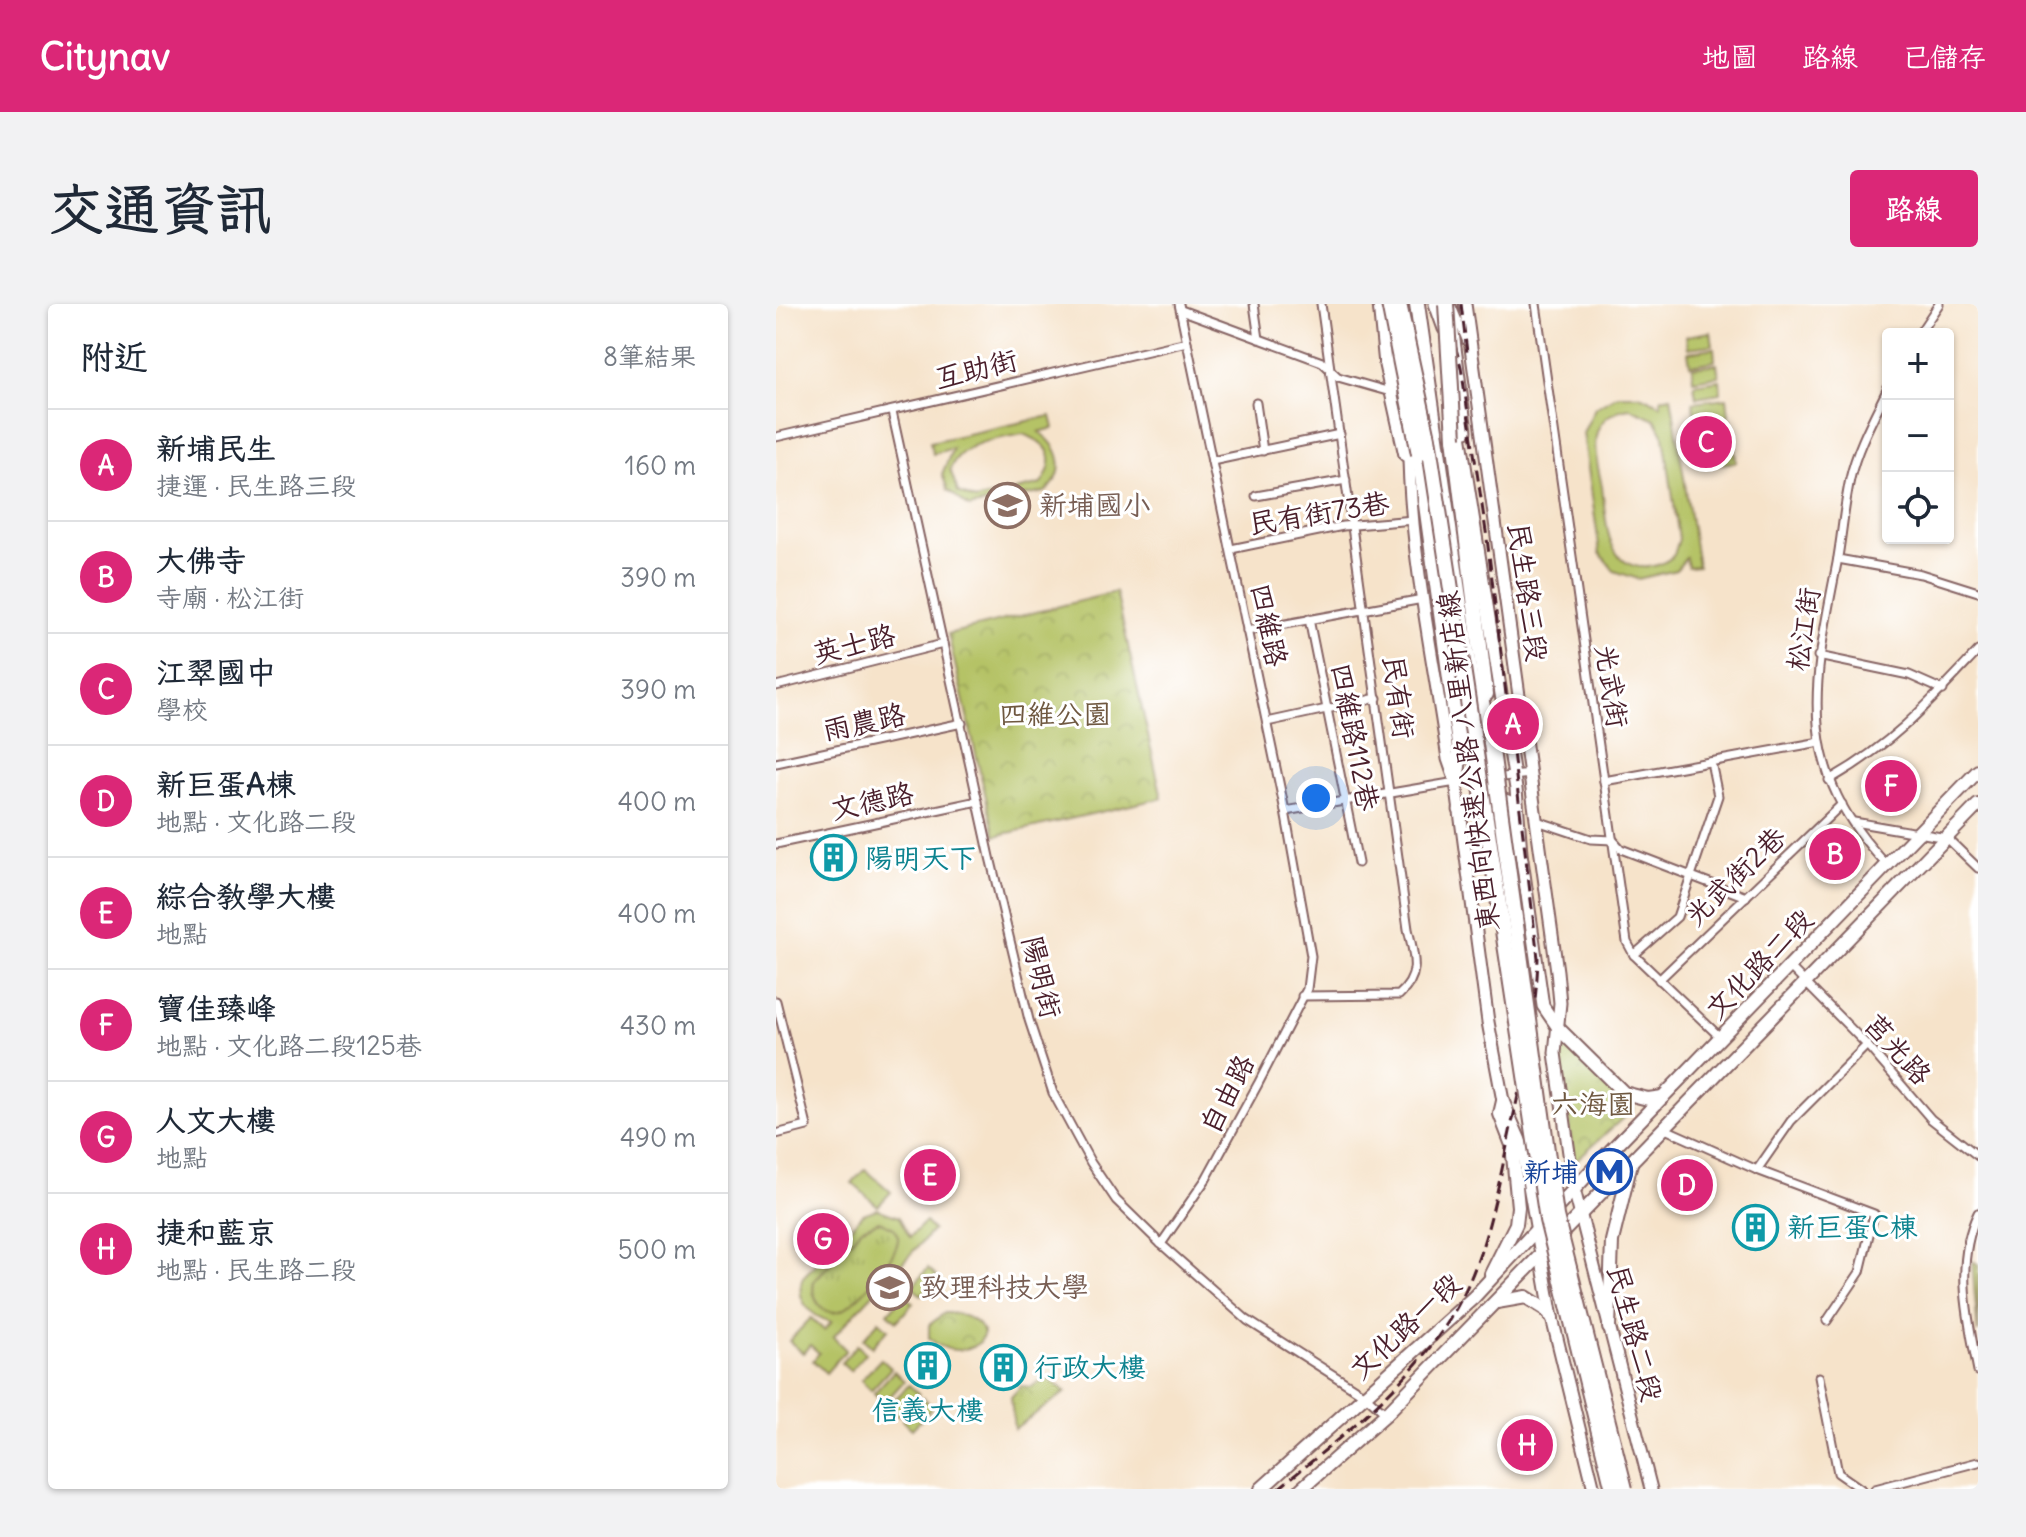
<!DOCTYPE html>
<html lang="zh-TW">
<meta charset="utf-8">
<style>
:root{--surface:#fff;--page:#f2f2f3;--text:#1f2937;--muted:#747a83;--line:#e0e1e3;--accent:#db2777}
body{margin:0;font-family:Delius,"LXGW WenKai TC",sans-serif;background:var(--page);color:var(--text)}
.controls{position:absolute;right:24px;top:24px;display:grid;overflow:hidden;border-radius:8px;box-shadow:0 2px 6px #0004}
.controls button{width:72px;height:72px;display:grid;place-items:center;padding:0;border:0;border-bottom:2px solid var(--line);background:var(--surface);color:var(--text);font:40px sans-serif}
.you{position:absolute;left:540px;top:494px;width:28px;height:28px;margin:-20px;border:6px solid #fff;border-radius:50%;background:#1a73e8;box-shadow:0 0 0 12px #1a73e833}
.badge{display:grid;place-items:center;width:52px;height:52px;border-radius:50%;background:var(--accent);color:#fff;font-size:26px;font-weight:700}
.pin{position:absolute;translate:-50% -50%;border:4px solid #fff;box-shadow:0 2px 8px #0006}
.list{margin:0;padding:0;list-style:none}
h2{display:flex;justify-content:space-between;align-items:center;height:104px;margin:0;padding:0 32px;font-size:34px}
h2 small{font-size:26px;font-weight:400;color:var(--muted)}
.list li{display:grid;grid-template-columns:52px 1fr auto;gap:24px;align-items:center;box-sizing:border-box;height:112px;padding:0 32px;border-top:2px solid var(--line)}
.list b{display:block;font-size:30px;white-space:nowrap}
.list p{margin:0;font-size:26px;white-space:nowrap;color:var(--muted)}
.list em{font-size:26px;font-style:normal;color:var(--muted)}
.icon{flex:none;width:44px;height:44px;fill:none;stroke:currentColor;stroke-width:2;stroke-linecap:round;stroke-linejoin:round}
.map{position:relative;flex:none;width:1202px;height:1185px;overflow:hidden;border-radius:8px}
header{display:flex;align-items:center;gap:48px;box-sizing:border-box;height:112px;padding:0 40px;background:var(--accent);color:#fff}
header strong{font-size:38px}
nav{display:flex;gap:44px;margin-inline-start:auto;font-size:28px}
.intro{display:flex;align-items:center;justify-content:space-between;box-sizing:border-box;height:192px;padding:0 48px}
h1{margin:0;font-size:56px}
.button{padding:20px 36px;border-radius:8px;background:var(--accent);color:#fff;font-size:28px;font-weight:700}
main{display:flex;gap:48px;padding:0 48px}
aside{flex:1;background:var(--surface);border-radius:8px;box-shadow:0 2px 6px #0004}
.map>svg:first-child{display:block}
.grass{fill:url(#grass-tufts);stroke:#807148;stroke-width:2}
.park{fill:url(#park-crowns);stroke:#807148;stroke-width:2}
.pitch{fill:#b5c366;stroke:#807148;stroke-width:2;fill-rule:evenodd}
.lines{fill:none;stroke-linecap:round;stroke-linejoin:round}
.street-casing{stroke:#866463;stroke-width:11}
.secondary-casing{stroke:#866463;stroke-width:15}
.primary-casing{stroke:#866463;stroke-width:16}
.highway-casing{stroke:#866463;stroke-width:18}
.street{stroke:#fff;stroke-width:7}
.secondary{stroke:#fff;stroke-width:11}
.primary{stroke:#fff;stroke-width:12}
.highway{stroke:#fff;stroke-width:14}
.rail{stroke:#4a1f2b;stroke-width:3;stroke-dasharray:12 6;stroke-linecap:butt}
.highway-bridge-casing{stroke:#866463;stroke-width:18;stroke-linecap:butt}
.highway-bridge{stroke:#fff;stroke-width:14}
.labels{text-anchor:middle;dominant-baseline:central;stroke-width:6;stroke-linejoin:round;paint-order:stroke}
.street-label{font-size:28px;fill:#4a1f2b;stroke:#fff}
.education-label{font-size:28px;fill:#785e54;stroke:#fff;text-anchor:start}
.park-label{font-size:28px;fill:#6f5840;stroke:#fff}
.culture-label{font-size:28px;fill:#0d838f;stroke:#fff;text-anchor:start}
.transit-label{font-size:28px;fill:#164399;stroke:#fff;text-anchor:end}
</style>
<header>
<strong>Citynav</strong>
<nav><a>地圖</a><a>路線</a><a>已儲存</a></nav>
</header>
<div class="intro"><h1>交通資訊</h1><a class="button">路線</a></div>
<main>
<aside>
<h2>附近<small>8筆結果</small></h2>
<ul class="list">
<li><span class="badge">A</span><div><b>新埔民生</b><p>捷運 · 民生路三段</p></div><em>160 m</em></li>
<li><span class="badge">B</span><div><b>大佛寺</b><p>寺廟 · 松江街</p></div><em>390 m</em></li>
<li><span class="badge">C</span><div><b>江翠國中</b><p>學校</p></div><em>390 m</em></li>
<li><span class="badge">D</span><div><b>新巨蛋A棟</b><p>地點 · 文化路二段</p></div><em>400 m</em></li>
<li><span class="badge">E</span><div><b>綜合教學大樓</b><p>地點</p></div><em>400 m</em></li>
<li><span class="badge">F</span><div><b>寶佳臻峰</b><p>地點 · 文化路二段125巷</p></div><em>430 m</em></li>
<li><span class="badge">G</span><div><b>人文大樓</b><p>地點</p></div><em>490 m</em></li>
<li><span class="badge">H</span><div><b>捷和藍京</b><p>地點 · 民生路二段</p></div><em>500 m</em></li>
</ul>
</aside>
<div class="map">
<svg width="1202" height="1185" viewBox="0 0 1202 1185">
<defs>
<pattern id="grass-tufts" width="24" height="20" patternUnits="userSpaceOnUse" patternTransform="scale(2)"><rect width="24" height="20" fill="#b5c366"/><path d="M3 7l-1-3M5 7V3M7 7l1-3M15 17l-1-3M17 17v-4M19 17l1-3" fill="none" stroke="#9da759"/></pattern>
<pattern id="park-crowns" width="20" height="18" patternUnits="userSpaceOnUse" patternTransform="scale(2)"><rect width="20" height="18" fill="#b5c366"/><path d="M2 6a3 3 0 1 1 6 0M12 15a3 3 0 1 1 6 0" fill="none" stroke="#9da759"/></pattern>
</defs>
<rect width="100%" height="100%" fill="#fff"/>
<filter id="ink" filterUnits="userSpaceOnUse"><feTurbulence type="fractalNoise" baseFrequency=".0125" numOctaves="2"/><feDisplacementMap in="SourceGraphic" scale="16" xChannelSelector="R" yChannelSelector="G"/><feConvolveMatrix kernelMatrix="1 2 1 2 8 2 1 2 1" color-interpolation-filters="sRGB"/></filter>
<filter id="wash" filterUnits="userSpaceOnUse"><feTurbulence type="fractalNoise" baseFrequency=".006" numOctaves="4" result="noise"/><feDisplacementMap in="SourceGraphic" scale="32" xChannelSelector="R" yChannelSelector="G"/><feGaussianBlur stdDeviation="1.8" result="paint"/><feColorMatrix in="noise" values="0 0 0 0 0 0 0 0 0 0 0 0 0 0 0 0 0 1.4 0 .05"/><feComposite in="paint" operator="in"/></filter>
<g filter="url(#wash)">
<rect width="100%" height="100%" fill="#f6e3ca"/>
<path class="grass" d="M 103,917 L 118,924 L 122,932 C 125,949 86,992 71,1003 C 52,1019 33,996 38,977 L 86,924 Z"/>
<g class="park">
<path d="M 340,288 L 386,494 L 219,532 L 172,330 Z"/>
<path d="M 783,725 L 848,789 L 858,804 L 799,857 L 779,749 Z"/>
<path d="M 1196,957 L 1202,960 L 1202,1029 Z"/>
<path d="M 169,1009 C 186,1009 200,1014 208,1029 L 204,1038 C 188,1050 168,1048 153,1034 L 153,1021 Z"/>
<path d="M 272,1074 L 290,1088 L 238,1125 L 235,1093 L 245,1082 L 255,1083 Z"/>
</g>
<g class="pitch">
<path d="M 935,28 L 937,41 L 912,44 L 910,32 Z"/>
<path d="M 938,44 L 939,57 L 914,61 L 912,48 Z"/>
<path d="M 941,60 L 943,72 L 917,76 L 916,63 Z"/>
<path d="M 944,76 L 945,89 L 920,93 L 918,80 Z"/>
<path d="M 841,91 L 864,91 L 885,101 L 885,94 L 895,92 L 922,262 L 912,263 L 910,254 L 900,266 L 862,275 L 838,267 L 824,249 L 807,129 L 819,104 ZM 854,104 L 879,115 L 888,132 L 903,235 L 898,251 C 889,260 879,264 865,263 C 828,260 830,211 826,183 C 823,166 816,144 821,128 C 826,113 840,106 854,104 Z"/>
<path d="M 951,94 L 953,112 L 919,116 L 917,98 Z"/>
<path d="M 275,112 L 278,124 L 263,128 C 285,143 293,169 269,188 L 193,203 L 172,186 L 166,170 L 177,144 L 157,150 L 154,138 ZM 247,130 C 275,140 282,155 265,180 L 199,196 L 182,188 L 174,165 C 186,136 220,136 247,130 Z"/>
<path d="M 955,116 L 957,135 L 923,139 L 921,120 Z"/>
<path d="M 958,139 L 960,158 L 926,162 L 924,143 Z"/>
<path d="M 89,865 L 115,888 L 102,902 L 76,879 Z"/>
<path d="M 101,905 L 123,913 L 134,933 L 149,918 L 157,926 L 57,1033 L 70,1046 L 50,1069 L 37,1057 L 43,1049 L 34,1041 L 27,1049 L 13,1037 L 35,1014 L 48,1026 L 56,1018 C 35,1013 18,996 27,973 L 87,910 ZM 103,917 L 118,924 L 122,932 C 125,949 86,992 71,1003 C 51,1019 33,996 38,977 L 86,924 Z"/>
<path d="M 152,964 L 161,972 L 145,991 L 136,983 Z"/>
<path d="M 128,991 L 137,999 L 121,1017 L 112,1009 Z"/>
<path d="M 103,1017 L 112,1025 L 96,1043 L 87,1035 Z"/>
<path d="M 81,1041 L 90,1049 L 74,1067 L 65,1059 Z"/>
<path d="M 105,1055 L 115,1064 L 95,1086 L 85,1076 Z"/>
<path d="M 118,1067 L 128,1077 L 108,1099 L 98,1089 Z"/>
<path d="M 133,1081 L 143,1090 L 122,1112 L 112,1102 Z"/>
<path d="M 147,1094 L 157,1103 L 136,1125 L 126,1116 Z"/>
</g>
</g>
<g filter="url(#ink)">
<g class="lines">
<defs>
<g id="street">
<path d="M 478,0 L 483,35"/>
<path d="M 675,0 L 691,38"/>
<path d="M 760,0 L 851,638 L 858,651 L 945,734"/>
<path d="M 405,6 L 546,58 L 562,73 L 618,89 L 617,46"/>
<path d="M 1143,30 L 1163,0"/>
<path d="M 480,99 L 487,147"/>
<path d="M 116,108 L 214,553 L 253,716 L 277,789 L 315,859 L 340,896 L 385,940 L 471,1016 L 590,1092 L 610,1110"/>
<path d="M 0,133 L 411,38"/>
<path d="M 436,157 L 564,130"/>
<path d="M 480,192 L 570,176"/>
<path d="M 455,245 L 567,222 L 638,216"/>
<path d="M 1062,255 L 1145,270 L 1202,288"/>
<path d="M 533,315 L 582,559"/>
<path d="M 471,327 L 647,295"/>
<path d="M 1042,352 L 1133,371 L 1167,386"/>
<path d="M 0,382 L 167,340"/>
<path d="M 491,418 L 601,394"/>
<path d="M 0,459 L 186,419"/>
<path d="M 1053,476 C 1118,439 1152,400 1202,347"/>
<path d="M 828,477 L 1044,438"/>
<path d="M 509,507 L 680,478 L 755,470"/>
<path d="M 761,517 L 815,535 L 837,536 L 845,545 L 970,593"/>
<path d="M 1078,518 L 1171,534 L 1202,564"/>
<path d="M 0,540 L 202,497"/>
<path d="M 1112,562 C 1017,464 1037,381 1061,259 C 1066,231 1068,203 1074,175 C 1081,143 1098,113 1112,84"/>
<path d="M 858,651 L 901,613 L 942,492 L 935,458"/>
<path d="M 1013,662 L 1091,741 L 1155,815 L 1202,852"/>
<path d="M 883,676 L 1066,500"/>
<path d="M 526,692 L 623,691 C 646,671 638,652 632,625 L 545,0"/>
<path d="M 0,697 L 31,822 L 0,830"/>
<path d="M 887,824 L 981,866 L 1098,910 L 1084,968 L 1051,1017"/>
<path d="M 981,866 L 1015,817 L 1091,741"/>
<path d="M 1202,909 C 1178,959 1192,1015 1202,1067"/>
<path d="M 385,940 L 430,875 L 482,780 L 531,685 L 535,652 L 509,507 L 403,0"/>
<path d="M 1043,1073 L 1062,1169 L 1085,1185"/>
<path d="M 1099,1185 L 1202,1158"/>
</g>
<g id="secondary">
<path d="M 603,0 L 609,61 L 629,151"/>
<path d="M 659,0 L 668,25"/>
<path d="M 689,0 L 781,667 L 784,699 L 779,749 L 798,885 L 875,1185"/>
<path d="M 676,21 L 690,127"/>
<path d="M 682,117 L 740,485 L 745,549 L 767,702 L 782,724"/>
<path d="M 633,120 C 630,231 656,345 672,455 L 680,478 L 712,718 L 727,797 L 746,841 L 776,1014 L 818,1185"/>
<path d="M 683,506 L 726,495 L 732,497 L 743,545"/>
</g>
<g id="primary">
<path d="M 783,725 L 848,789 L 872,795 L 887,793"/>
<path d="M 715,970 L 740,920 L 742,903 L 736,841 L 724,810 L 727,797"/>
<path d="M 721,998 L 750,993 L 769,1005 L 776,1014"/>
<path d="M 833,1024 L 836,937 L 855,859"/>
<path d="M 485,1185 L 698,993 L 815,867 L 1202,467"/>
<path d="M 525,1185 L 610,1110 L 1202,501"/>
</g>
<g id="highway">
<path d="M 641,0 L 697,392"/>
<path d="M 678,134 L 710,390"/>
<path d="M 643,150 L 684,447 L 680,478"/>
<path d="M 702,380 L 715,439"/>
</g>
</defs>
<use href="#street" class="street-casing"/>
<use href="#secondary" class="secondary-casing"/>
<use href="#primary" class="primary-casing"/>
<use href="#highway" class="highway-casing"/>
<use href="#street" class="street"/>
<use href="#secondary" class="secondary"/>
<use href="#primary" class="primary"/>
<use href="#highway" class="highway"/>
<g class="rail">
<path d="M 685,0 L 691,48"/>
<path d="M 502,1185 C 560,1137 626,1086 668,1024 C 708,965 719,896 734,828 C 747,769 760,715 762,654 L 711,234 L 685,63 L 668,0"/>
</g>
<defs>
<g id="highway-bridge">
<path d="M 613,0 L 643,150"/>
<path d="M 623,0 L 652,134 L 771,916 L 837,1185"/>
<path d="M 670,0 L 678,134"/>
<path d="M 715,439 L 780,912 L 849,1185"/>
</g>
</defs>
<use href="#highway-bridge" class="highway-bridge-casing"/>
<use href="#highway-bridge" class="highway-bridge"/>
</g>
</g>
<defs>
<symbol id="school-ring" viewBox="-11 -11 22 22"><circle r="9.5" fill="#fff" stroke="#8d6e63" stroke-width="1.5"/><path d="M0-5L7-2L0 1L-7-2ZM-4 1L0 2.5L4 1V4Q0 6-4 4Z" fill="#8d6e63"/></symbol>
<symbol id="building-ring" viewBox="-11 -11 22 22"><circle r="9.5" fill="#fff" stroke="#0f9aa8" stroke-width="1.5"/><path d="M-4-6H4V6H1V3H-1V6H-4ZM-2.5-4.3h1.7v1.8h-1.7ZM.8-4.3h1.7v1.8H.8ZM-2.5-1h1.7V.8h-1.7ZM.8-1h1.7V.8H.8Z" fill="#0f9aa8"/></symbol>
<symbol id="metro-ring" viewBox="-11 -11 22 22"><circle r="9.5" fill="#fff" stroke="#1a4fb4" stroke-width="1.5"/><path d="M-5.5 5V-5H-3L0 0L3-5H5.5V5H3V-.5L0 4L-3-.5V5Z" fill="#1a4fb4"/></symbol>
<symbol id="university-ring" viewBox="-11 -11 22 22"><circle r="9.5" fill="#fff" stroke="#8d6e63" stroke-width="1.5"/><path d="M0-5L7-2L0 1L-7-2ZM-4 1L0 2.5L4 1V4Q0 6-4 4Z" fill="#8d6e63"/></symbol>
</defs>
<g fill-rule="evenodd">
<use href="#school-ring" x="206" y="176" width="51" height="51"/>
<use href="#building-ring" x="32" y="528" width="51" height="51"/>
<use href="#metro-ring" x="808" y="842" width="51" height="51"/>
<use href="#building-ring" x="954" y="898" width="51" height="51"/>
<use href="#university-ring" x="88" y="958" width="51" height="51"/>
<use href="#building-ring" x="126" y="1036" width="51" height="51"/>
<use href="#building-ring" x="202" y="1038" width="51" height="51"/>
</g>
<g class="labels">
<g class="street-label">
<text transform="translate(200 65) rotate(-14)">互助街</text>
<text transform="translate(543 209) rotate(-9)">民有街73巷</text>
<text transform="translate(752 288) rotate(82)">民生路三段</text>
<text transform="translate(493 321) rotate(78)">四維路</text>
<text transform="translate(1027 325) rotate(-81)">松江街</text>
<text transform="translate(78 340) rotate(-14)">英士路</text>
<text transform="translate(836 382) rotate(81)">光武街</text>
<text transform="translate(623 393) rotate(82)">民有街</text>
<text transform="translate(88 418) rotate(-12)">雨農路</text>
<text transform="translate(579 433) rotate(79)">四維路112巷</text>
<text transform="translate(692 457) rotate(-97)">東西向快速公路 八里新店線</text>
<text transform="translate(96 497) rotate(-12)">文德路</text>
<text transform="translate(959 572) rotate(-44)">光武街2巷</text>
<text transform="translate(983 660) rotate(-46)">文化路二段</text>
<text transform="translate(266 673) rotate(76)">陽明街</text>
<text transform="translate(1122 745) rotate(48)">莒光路</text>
<text transform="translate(451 790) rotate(-63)">自由路</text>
<text transform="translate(629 1022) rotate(-43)">文化路一段</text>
<text transform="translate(859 1029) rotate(75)">民生路二段</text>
</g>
<g class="education-label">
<text x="263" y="201">新埔國小</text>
<text x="145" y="983">致理科技大學</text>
</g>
<g class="park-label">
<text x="279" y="410">四維公園</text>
<text x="817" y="800">六海園</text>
</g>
<g class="culture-label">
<text x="89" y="554">陽明天下</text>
<text x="1011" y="923">新巨蛋C棟</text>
<text x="258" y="1063">行政大樓</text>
<text x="152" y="1106" text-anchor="middle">信義大樓</text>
</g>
<g class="transit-label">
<text x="803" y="868">新埔</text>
</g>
</g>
</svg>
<div class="controls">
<button>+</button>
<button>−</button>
<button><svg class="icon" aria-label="locate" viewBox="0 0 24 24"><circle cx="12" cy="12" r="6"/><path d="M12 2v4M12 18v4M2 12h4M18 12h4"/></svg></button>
</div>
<div class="you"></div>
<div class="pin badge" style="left:737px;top:420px">A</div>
<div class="pin badge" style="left:1059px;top:550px">B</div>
<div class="pin badge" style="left:930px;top:138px">C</div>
<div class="pin badge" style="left:911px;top:881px">D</div>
<div class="pin badge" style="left:154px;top:871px">E</div>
<div class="pin badge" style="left:1115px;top:482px">F</div>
<div class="pin badge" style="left:47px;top:935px">G</div>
<div class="pin badge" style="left:751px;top:1141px">H</div>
</div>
</main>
